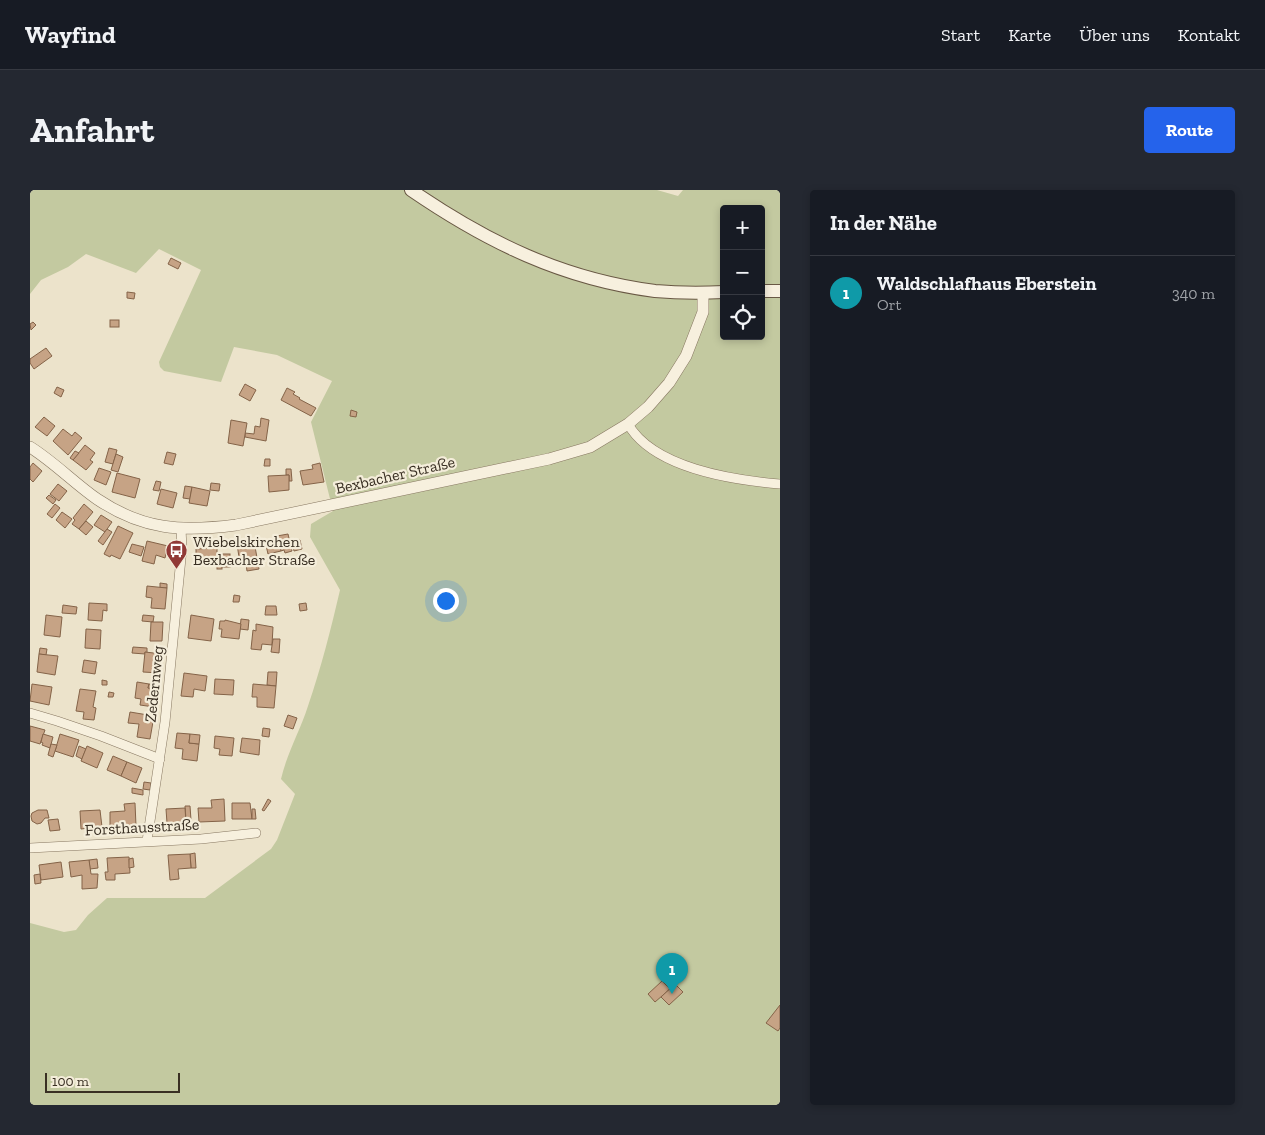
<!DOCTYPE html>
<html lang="de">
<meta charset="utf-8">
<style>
:root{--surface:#171b24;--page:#242831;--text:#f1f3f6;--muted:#9ea1a6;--line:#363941;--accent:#2563eb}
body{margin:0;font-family:"Zilla Slab",serif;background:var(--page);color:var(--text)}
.controls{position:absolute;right:15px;top:15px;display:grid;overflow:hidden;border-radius:5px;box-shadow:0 2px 8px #0003}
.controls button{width:45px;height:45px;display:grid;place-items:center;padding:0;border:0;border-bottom:1px solid var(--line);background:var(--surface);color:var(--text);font:25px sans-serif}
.scale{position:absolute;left:15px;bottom:12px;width:135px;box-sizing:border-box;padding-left:5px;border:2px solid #392f23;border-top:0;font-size:14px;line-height:18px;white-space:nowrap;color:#392f23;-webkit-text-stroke:4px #f4edda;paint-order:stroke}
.you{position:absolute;left:415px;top:410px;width:18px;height:18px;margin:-12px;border:4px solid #fff;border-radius:50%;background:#1a73e8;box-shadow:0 0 0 8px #1a73e833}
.badge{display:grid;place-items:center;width:32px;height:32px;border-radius:50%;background:var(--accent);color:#fff;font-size:16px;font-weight:700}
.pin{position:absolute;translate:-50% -41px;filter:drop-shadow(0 1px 2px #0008)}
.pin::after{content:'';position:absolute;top:26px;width:18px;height:15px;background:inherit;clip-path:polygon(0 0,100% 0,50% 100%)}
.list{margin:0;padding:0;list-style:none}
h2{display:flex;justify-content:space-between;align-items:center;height:65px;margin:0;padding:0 20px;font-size:21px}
h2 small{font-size:16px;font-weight:400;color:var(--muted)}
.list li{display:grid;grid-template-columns:32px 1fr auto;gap:15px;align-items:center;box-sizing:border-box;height:75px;padding:0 20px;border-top:1px solid var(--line)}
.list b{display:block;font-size:19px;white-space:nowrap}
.list p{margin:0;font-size:16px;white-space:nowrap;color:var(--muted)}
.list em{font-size:16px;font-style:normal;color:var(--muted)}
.icon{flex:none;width:28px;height:28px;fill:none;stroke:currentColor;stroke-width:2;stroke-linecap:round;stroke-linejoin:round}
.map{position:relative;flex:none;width:750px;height:915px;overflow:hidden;border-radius:5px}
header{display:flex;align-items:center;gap:30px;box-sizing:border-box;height:70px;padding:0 25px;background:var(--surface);border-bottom:1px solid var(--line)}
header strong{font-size:24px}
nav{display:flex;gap:28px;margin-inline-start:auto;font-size:18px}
.intro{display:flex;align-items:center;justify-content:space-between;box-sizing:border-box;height:120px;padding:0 30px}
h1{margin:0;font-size:35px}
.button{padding:12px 22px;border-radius:5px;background:var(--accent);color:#fff;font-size:18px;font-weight:700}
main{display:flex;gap:30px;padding:0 30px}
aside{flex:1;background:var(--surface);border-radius:5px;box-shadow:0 2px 8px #0003}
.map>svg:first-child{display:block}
.green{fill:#c3c9a0;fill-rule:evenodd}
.building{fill:#c6a385;stroke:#846348}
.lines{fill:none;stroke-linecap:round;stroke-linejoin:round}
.minor-casing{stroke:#877761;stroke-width:10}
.tertiary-casing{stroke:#877761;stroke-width:12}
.secondary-casing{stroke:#695844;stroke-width:14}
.minor{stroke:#f7f0de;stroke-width:9}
.tertiary{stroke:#f7f0de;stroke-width:11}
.secondary{stroke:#f7f0de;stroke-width:12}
.labels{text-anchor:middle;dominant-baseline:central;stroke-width:4.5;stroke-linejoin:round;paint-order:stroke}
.street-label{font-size:16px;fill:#392f23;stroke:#f4edda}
.poi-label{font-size:16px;fill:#392f23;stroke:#f4edda;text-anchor:start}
</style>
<header>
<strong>Wayfind</strong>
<nav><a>Start</a><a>Karte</a><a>Über uns</a><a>Kontakt</a></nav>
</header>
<div class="intro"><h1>Anfahrt</h1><a class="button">Route</a></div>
<main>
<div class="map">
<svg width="750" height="915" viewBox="0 0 750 915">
<rect width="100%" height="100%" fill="#ece3cb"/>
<path class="green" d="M 0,0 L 627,0 L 648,6 L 653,0 L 750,0 L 750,915 L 0,915 L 0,733 L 34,742 L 46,740 L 58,725 L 77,708 L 175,708 L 241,659 L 247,650 L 265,604 L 251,589 C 257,563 270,541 278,516 C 291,478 301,439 310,400 L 280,347 L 281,334 L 303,321 L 281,232 L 302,191 L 247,165 L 204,157 L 191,192 L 134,181 L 130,177 L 129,172 L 171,80 L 129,59 L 106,83 L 56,64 L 38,77 L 11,90 L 0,104 ZM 694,19 L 731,19 L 731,146 L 694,146 Z"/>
<g class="building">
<path d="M 141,68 L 151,73 L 148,79 L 138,74 Z"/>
<path d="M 97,102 L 105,103 L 104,109 L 97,108 Z"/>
<rect x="80" y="130" width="9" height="7"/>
<path d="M 3,132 L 6,135 L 1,140 L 0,134 Z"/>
<path d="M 16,158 L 22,166 L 4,179 L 0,173 L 0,169 Z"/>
<path d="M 215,194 L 226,200 L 220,211 L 209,205 Z"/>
<path d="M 27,197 L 34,200 L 31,207 L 24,203 Z"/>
<path d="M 257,198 L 265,202 L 263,204 L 270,208 L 269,209 L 286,218 L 281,226 L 251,210 Z"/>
<path d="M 321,220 L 327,222 L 326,227 L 320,226 Z"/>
<path d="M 14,227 L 25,236 L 17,246 L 5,237 Z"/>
<path d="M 231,228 L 239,230 L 236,251 L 215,247 L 215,243 L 224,244 L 225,236 L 230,237 Z"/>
<path d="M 201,230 L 217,233 L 213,256 L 198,253 Z"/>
<path d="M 33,239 L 42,246 L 45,242 L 52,248 L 38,265 L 23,251 Z"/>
<path d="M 55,255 L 65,263 L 60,270 L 63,272 L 56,280 L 43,270 Z"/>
<path d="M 79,258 L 87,260 L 83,274 L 75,272 Z"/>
<path d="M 45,261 L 49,263 L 43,270 L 40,268 Z"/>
<path d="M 137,262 L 146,264 L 143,275 L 134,273 Z"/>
<path d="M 86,264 L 93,267 L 88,282 L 81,280 Z"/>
<path d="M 235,269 L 240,269 L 240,276 L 234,276 Z"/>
<path d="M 3,273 L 12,281 L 3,292 L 0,289 L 0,277 Z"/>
<path d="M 290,273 L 294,292 L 273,295 L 270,281 L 283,279 L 282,275 Z"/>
<path d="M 69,278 L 81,282 L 76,295 L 64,290 Z"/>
<path d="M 256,279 L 261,279 L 262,291 L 259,291 L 259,285 L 256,285 Z"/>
<path d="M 87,283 L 110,289 L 105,308 L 82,302 Z"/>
<path d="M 259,285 L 259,300 L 239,302 L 238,286 Z"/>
<path d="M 126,291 L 131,292 L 129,301 L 123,300 Z"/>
<path d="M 181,293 L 190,294 L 189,301 L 180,300 Z"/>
<path d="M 28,294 L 37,301 L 29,311 L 20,304 Z"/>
<path d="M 155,296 L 162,297 L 160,309 L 153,308 Z"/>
<path d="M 162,297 L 180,301 L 177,316 L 159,313 Z"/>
<path d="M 131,299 L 147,303 L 143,318 L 127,314 Z"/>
<path d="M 19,305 L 26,310 L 23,314 L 16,308 Z"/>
<path d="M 25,314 L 30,318 L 22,328 L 17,324 Z"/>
<path d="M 54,314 L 63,322 L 49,339 L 42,334 L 45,330 L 43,328 Z"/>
<path d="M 32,322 L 42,329 L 35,338 L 26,330 Z"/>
<path d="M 71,325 L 82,332 L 75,342 L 64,335 Z"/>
<path d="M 56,331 L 63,337 L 56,345 L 49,339 Z"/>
<path d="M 88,336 L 103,343 L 90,369 L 81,365 L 80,367 L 74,364 Z"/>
<path d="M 77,339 L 82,342 L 73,355 L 68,351 Z"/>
<path d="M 258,344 L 262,361 L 255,363 L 254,360 L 251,361 L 247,346 Z"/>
<path d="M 247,347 L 251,361 L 238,364 L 235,351 Z"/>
<path d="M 270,350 L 272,359 L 264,361 L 262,352 Z"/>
<path d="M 117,351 L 138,356 L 135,368 L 126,365 L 124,374 L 112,371 Z"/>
<path d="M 224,351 L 229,379 L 217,381 L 215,366 L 209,367 L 207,354 Z"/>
<path d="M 102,354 L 114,357 L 111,366 L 99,362 Z"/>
<path d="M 187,358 L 187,373 L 166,373 L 166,359 Z"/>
<rect x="192" y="364" width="8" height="13"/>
<rect x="187" y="369" width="5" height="10"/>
<path d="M 130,393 L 137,394 L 137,398 L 130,398 Z"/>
<path d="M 117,396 L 137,398 L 135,419 L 121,418 L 122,408 L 116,407 Z"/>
<path d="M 204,405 L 210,406 L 209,412 L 203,412 Z"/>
<path d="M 59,413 L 77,414 L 77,421 L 73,420 L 72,431 L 58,430 Z"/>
<path d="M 276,413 L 277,420 L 270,421 L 269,414 Z"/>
<path d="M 33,415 L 47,417 L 46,424 L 32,423 Z"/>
<path d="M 236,416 L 246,416 L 247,425 L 235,425 Z"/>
<path d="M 16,425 L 32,427 L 30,447 L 14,445 Z"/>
<path d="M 113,425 L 124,426 L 123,432 L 112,431 Z"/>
<path d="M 161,425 L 184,429 L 181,451 L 158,448 Z"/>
<path d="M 211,429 L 219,430 L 218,440 L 210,439 Z"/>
<path d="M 195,430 L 211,434 L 209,449 L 191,447 L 192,439 L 189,439 L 190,431 L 195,431 Z"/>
<path d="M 121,432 L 133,432 L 132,451 L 120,451 Z"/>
<path d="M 226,434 L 243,437 L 242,455 L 232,454 L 231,460 L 221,459 L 223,440 L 226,441 Z"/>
<path d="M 56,439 L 71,440 L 70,459 L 55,458 Z"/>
<path d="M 243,449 L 250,449 L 249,463 L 241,462 Z"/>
<path d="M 103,457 L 117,458 L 117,463 L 115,462 L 115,464 L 102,463 Z"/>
<path d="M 10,458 L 17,459 L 16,465 L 9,464 Z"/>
<path d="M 115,462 L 132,464 L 130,483 L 113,482 Z"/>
<path d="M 9,464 L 28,466 L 25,485 L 7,482 Z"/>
<path d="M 54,470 L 67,472 L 65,484 L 52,482 Z"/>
<path d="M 238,482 L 247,482 L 246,496 L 237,495 Z"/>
<path d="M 154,483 L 177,486 L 175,501 L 164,499 L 163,507 L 151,506 Z"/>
<path d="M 185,489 L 204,490 L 203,505 L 184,504 Z"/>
<path d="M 72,490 L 77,491 L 77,495 L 72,495 Z"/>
<path d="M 107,492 L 119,494 L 118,498 L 127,499 L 124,517 L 110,515 L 111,509 L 105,508 Z"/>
<path d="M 2,494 L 22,497 L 19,515 L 0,511 Z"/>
<path d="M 119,494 L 127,495 L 127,499 L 118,498 Z"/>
<path d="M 223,494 L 246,496 L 244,518 L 227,517 L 227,507 L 222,507 Z"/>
<path d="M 50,499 L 66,501 L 63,517 L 66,518 L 64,530 L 53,529 L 54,522 L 46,521 Z"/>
<path d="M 79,502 L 84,503 L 83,507 L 78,507 Z"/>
<path d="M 100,522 L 124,526 L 120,549 L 107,547 L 109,534 L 98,533 Z"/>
<path d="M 258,525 L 267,528 L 263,539 L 254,536 Z"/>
<path d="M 0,536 L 15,540 L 10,554 L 0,551 Z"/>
<path d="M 233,538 L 240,539 L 239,547 L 232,546 Z"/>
<path d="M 147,543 L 160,544 L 159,553 L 169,554 L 167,571 L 152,569 L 153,559 L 145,558 Z"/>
<path d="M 13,544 L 23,547 L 20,558 L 12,555 L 13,553 L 11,552 Z"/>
<path d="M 30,544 L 49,550 L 43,567 L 25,561 Z"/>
<path d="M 160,544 L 170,545 L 169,554 L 159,553 Z"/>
<path d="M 185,546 L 204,548 L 202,566 L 189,565 L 190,559 L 184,558 Z"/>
<path d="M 212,548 L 230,550 L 229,565 L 210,562 Z"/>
<path d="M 21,554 L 27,555 L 23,567 L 18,565 Z"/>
<path d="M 49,556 L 56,559 L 52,569 L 46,566 Z"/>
<path d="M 57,556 L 73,563 L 67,578 L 51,571 Z"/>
<path d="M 83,566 L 97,572 L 91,586 L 77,580 Z"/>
<path d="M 97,572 L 112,578 L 106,593 L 91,586 Z"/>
<path d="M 114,592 L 121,593 L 120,600 L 113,599 Z"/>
<path d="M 102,598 L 113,600 L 113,605 L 102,603 Z"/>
<path d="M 194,609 L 195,631 L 169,632 L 168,618 L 182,618 L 181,610 Z"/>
<path d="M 238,609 L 241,611 L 234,621 L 232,620 Z"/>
<path d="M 105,613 L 106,636 L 80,638 L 80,622 L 95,621 L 94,614 Z"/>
<path d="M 202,613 L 220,613 L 222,629 L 202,629 Z"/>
<path d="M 155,616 L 160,616 L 161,630 L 156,630 Z"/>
<path d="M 155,618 L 156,632 L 137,633 L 136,619 Z"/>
<path d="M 222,619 L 225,619 L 226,629 L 222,629 Z"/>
<path d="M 8,620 L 17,620 L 19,628 L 15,628 L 11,633 L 7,634 L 2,631 L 1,626 L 2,623 Z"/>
<path d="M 70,620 L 72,637 L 69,638 L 69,640 L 61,642 L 59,638 L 51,639 L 50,621 Z"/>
<path d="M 28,629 L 30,640 L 20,641 L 18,630 Z"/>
<path d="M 165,663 L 166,678 L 161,678 L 160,664 Z"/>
<path d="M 160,664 L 161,678 L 148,679 L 149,689 L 140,690 L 138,665 Z"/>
<path d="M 99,667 L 100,683 L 85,684 L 85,690 L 76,690 L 75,682 L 78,682 L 77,668 Z"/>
<path d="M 103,668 L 104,677 L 99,678 L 99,669 Z"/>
<path d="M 67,669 L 68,678 L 60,679 L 59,670 Z"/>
<path d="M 59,670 L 61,684 L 68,684 L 67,698 L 52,699 L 52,685 L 41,687 L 39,672 Z"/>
<path d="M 31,672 L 33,687 L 11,690 L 9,675 Z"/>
<path d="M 10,684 L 11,693 L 5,694 L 4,685 Z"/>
<path d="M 632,791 L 640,799 L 625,812 L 618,804 Z"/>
<path d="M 645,794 L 653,802 L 639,815 L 631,807 Z"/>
<path d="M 750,815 L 750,838 L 748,841 L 736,833 Z"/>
</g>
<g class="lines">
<defs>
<g id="minor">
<path d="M 598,234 C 623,278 703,290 750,294"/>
<path d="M 0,523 L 27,531 L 71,546 L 130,569"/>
<path d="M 117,651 L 135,532 L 152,358 L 151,339"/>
<path d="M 0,658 L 171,649 L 226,643"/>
</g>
<path id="tertiary" d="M 0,257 C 24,272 44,293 67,309 C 113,340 152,342 206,335 L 519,269 L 560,257 L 598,234 L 618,217 L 639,193 L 656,166 L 673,122 L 673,103"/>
<g id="secondary">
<path d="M 381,0 C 457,52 532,89 625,101 C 648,103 671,103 694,102"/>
<path d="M 731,101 L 750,101"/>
</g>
</defs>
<use href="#minor" class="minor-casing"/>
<use href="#tertiary" class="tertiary-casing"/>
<use href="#secondary" class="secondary-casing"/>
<use href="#minor" class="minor"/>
<use href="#tertiary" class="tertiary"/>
<use href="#secondary" class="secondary"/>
</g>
<defs>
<symbol id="bus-pin" viewBox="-11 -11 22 30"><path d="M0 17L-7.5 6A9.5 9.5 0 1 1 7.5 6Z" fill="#913936" stroke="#f4edda"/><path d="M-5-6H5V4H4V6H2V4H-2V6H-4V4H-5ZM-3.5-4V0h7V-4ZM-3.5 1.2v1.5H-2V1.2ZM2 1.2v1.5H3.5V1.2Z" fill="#fff"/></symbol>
</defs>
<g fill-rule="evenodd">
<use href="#bus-pin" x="134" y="348" width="25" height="34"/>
</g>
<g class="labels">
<g class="street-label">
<text transform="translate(365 285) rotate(-13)">Bexbacher Straße</text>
<text transform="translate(124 494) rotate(-84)">Zedernweg</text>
<text transform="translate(112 637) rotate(-3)">Forsthausstraße</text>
</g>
<g class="poi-label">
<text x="163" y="351">Wiebelskirchen<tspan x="163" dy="18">Bexbacher Straße</tspan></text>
</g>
</g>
</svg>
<div class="controls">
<button>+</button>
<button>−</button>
<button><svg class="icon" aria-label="locate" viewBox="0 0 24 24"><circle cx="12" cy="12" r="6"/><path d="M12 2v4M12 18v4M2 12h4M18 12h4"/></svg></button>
</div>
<div class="scale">100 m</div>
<div class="you"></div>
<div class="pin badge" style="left:642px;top:804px;background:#0f9aa8">1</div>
</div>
<aside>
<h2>In der Nähe<small></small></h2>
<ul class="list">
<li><span class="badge" style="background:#0f9aa8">1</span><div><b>Waldschlafhaus Eberstein</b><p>Ort</p></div><em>340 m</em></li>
</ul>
</aside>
</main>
